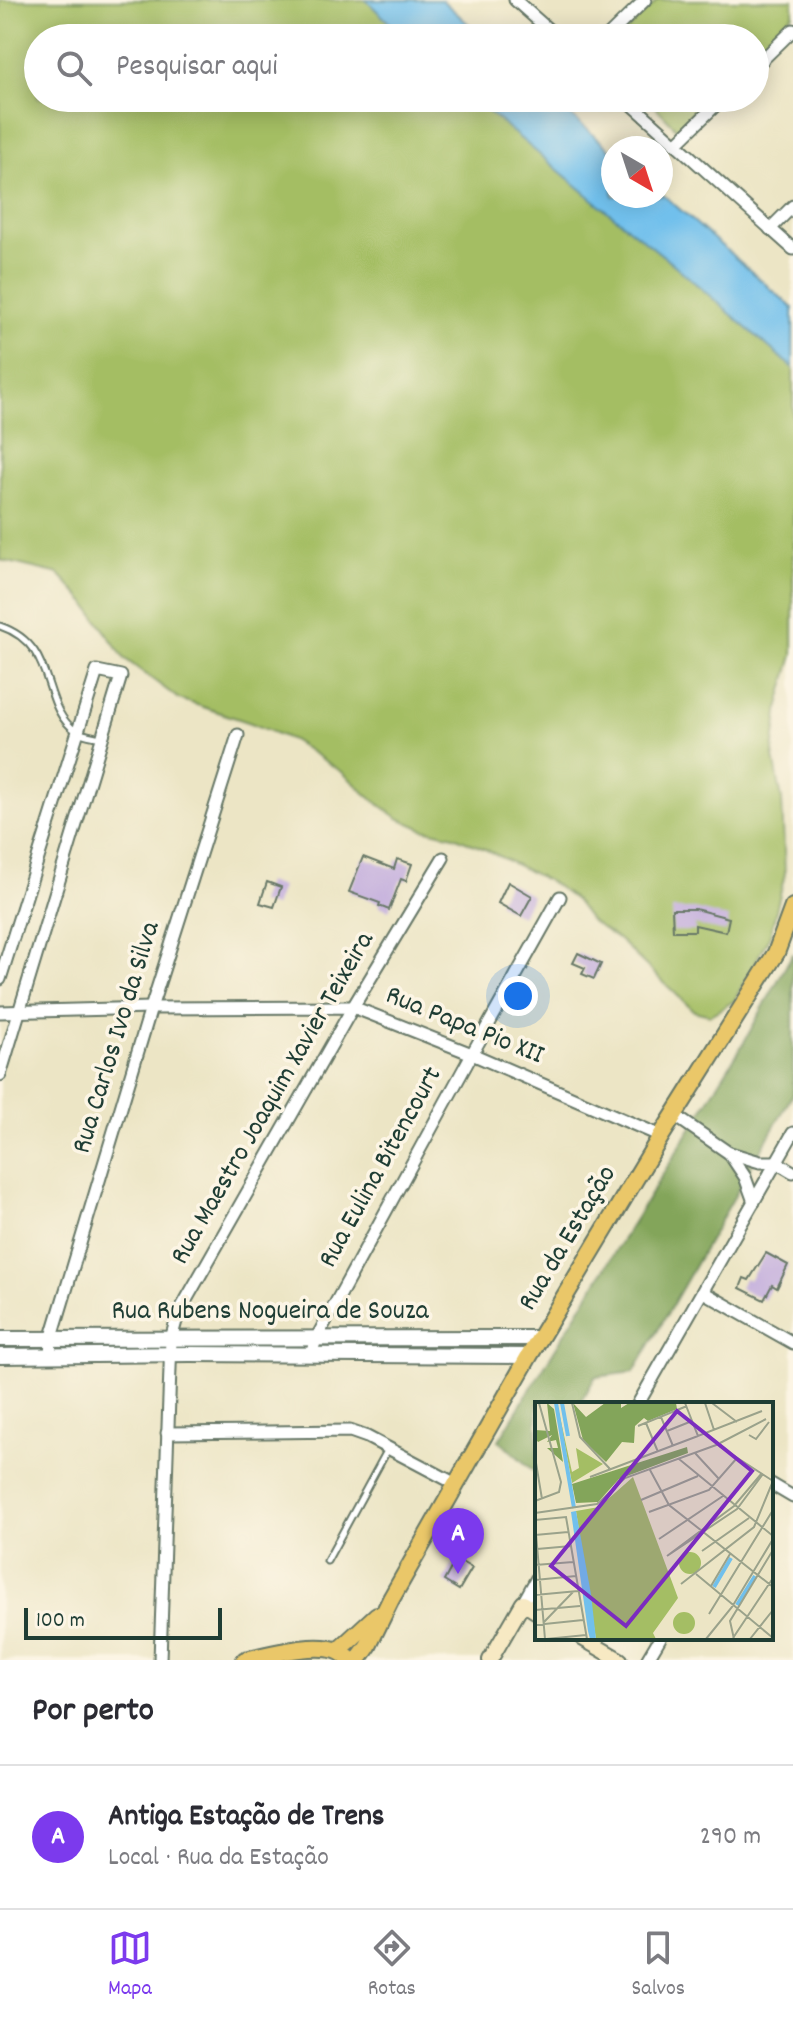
<!DOCTYPE html>
<html lang="pt">
<meta charset="utf-8">
<style>
:root{--surface:#fff;--page:#f2f2f3;--text:#2b2b33;--muted:#7c7c81;--line:#e1e1e2;--accent:#7c3aed}
body{margin:0;font-family:Dekko,sans-serif;background:var(--page);color:var(--text)}
.compass{position:absolute;left:601px;top:136px;width:72px;height:72px;border-radius:50%;background:var(--surface);box-shadow:0 4px 20px #0003;rotate:141deg}
.scale{position:absolute;left:24px;bottom:20px;width:198px;box-sizing:border-box;padding-left:8px;border:4px solid #1f3d34;border-top:0;font-size:22px;line-height:28px;white-space:nowrap;color:#1f3d34;-webkit-text-stroke:6px #fcf5e5;paint-order:stroke}
.you{position:absolute;left:518px;top:996px;width:28px;height:28px;margin:-20px;border:6px solid #fff;border-radius:50%;background:#1a73e8;box-shadow:0 0 0 12px #1a73e833}
.badge{display:grid;place-items:center;width:52px;height:52px;border-radius:50%;background:var(--accent);color:#fff;font-size:26px;font-weight:700}
.pin{position:absolute;translate:-50% -66px;filter:drop-shadow(0 2px 4px #0008)}
.pin::after{content:'';position:absolute;top:42px;width:28px;height:24px;background:inherit;clip-path:polygon(0 0,100% 0,50% 100%)}
.list{margin:0;padding:0;list-style:none}
h2{display:flex;justify-content:space-between;align-items:center;height:104px;margin:0;padding:0 32px;font-size:34px}
h2 small{font-size:26px;font-weight:400;color:var(--muted)}
.list li{display:grid;grid-template-columns:52px 1fr auto;gap:24px;align-items:center;box-sizing:border-box;height:144px;padding:0 32px;border-top:2px solid var(--line)}
.list b{display:block;font-size:30px;white-space:nowrap}
.list p{margin:0;font-size:26px;white-space:nowrap;color:var(--muted)}
.list em{font-size:26px;font-style:normal;color:var(--muted)}
.icon{flex:none;width:44px;height:44px;fill:none;stroke:currentColor;stroke-width:2;stroke-linecap:round;stroke-linejoin:round}
.map{position:relative;flex:none;width:793px;height:1660px;overflow:hidden}
.search{position:absolute;background:var(--surface);box-shadow:0 4px 20px #0003;left:24px;right:24px;top:24px;height:88px;display:flex;align-items:center;gap:20px;box-sizing:border-box;padding:0 28px;border-radius:44px;color:var(--muted);font-size:30px}
.sheet{height:248px;background:var(--surface)}
nav{display:flex;justify-content:space-around;align-items:center;box-sizing:border-box;height:112px;border-top:2px solid var(--line);background:var(--surface);font-size:22px;color:var(--muted)}
nav a{display:grid;justify-items:center;gap:4px}
nav .on{color:var(--accent)}
.map>svg:first-child{display:block}
.green{fill:#a4be64;stroke:#627e4c;stroke-width:2}
.forest{fill:#83a55a;stroke:#517147;stroke-width:2}
.water{fill:#71c0ec;stroke:#487e90;stroke-width:2}
.building{fill:#c2addd}
.lines{fill:none;stroke-linecap:round;stroke-linejoin:round}
.service-casing{stroke:#677867;stroke-width:9}
.minor-casing{stroke:#677867;stroke-width:15}
.tertiary-casing{stroke:#677867;stroke-width:18}
.secondary-casing{stroke:#677867;stroke-width:18}
.primary-casing{stroke:#677867;stroke-width:20}
.service{stroke:#fff;stroke-width:5}
.minor{stroke:#fff;stroke-width:11}
.tertiary{stroke:#fff;stroke-width:14}
.secondary{stroke:#f7e9c3;stroke-width:14}
.primary{stroke:#eac769;stroke-width:16}
.labels{text-anchor:middle;dominant-baseline:central;stroke-width:7;stroke-linejoin:round;paint-order:stroke}
.street-label{font-size:28px;fill:#1f3d34;stroke:#fcf5e5}
.inset-river{fill:none;stroke:#71c0ec;stroke-width:4}
.inset-road{fill:none;stroke:#9aa28b;stroke-width:2}
.view{fill:#7b2cbf;fill-opacity:0.15;stroke:#7b2cbf;stroke-width:4}
.inset-edge{fill:none;stroke:#1f3d34;stroke-width:4}
</style>
<div class="map">
<svg width="793" height="1660" viewBox="0 0 793 1660">
<rect width="100%" height="100%" fill="#fcf5e5"/>
<filter id="ink" filterUnits="userSpaceOnUse"><feTurbulence type="fractalNoise" baseFrequency=".0125" numOctaves="2"/><feDisplacementMap in="SourceGraphic" scale="16" xChannelSelector="R" yChannelSelector="G"/><feConvolveMatrix kernelMatrix="1 2 1 2 8 2 1 2 1" color-interpolation-filters="sRGB"/></filter>
<filter id="wash" filterUnits="userSpaceOnUse"><feTurbulence type="fractalNoise" baseFrequency=".006" numOctaves="4" result="noise"/><feDisplacementMap in="SourceGraphic" scale="32" xChannelSelector="R" yChannelSelector="G"/><feGaussianBlur stdDeviation="1.8" result="paint"/><feColorMatrix in="noise" values="0 0 0 0 0 0 0 0 0 0 0 0 0 0 0 0 0 1.4 0 .05"/><feComposite in="paint" operator="in"/></filter>
<g filter="url(#wash)">
<rect width="100%" height="100%" fill="#ece5c5"/>
<g class="green">
<path d="M 0,0 L 366,0 L 405,38 L 38,38 L 38,98 L 472,98 L 606,210 L 671,262 L 793,368 L 793,655 L 779,705 L 773,752 L 782,800 L 785,874 L 770,935 L 734,1001 L 710,1015 L 694,1011 L 619,940 L 590,920 L 575,900 L 552,883 L 487,850 L 454,836 L 423,829 L 398,818 L 372,799 L 342,772 L 292,740 L 251,723 L 179,699 L 124,658 L 85,602 L 59,574 L 0,560 Z"/>
<path d="M 658,0 L 793,0 L 793,14 L 755,52 L 755,38 L 619,38 Z"/>
<path d="M 647,98 L 708,98 L 677,129 Z"/>
</g>
<path class="forest" d="M 793,953 L 793,1094 L 634,1372 L 595,1377 L 580,1404 L 537,1404 L 537,1474 L 499,1440 L 743,1044 Z"/>
<g class="water">
<path d="M 366,0 L 442,0 L 484,38 L 405,38 Z"/>
<path d="M 472,98 L 551,98 L 613,152 L 613,196 L 661,196 L 661,193 L 793,308 L 793,368 L 671,262 L 606,210 Z"/>
</g>
<g id="blocks">
<g class="building">
<path d="M 363,857 L 394,869 L 397,859 L 412,864 L 406,881 L 401,879 L 389,910 L 379,906 L 380,903 L 349,892 Z"/>
<path d="M 267,882 L 281,887 L 274,907 L 260,903 Z"/>
<path d="M 508,882 L 532,896 L 521,916 L 498,903 Z"/>
<path d="M 672,909 L 695,909 L 729,918 L 726,932 L 695,925 L 695,931 L 673,931 Z"/>
<path d="M 578,953 L 601,964 L 594,979 L 582,974 L 585,968 L 573,963 Z"/>
<path d="M 766,1253 L 788,1265 L 777,1288 L 772,1285 L 764,1300 L 740,1288 L 744,1278 L 749,1280 Z"/>
<path d="M 456,1559 L 472,1568 L 459,1590 L 444,1581 Z"/>
</g>
</g>
</g>
<g filter="url(#ink)">
<use href="#blocks" fill-opacity="0" stroke="#677867" stroke-width="2"/>
<g class="lines">
<defs>
<g id="service">
<path d="M 0,626 C 59,646 39,706 76,731 C 83,735 93,736 101,738"/>
<path d="M 327,1561 L 388,1449"/>
</g>
<g id="minor">
<path d="M 515,0 L 558,38"/>
<path d="M 606,38 L 645,0"/>
<path d="M 755,67 L 793,30"/>
<path d="M 625,98 L 793,249"/>
<path d="M 676,144 L 723,98"/>
<path d="M 770,229 L 793,206"/>
<path d="M 0,979 L 97,671 L 121,676 L 0,1075"/>
<path d="M 0,1012 L 151,1008 L 353,1007 L 472,1054 L 661,1136"/>
<path d="M 674,1115 L 729,1153 L 745,1177 L 754,1202"/>
<path d="M 730,1153 L 760,1162 L 776,1162 L 793,1172"/>
<path d="M 703,1292 L 793,1343"/>
<path d="M 311,1354 L 317,1337 L 472,1054 L 560,897"/>
<path d="M 50,1355 L 51,1340 L 151,1008 L 238,735"/>
<path d="M 638,1404 L 793,1133"/>
<path d="M 167,1433 L 350,1431 L 367,1437 L 456,1484"/>
<path d="M 771,1484 L 793,1497"/>
<path d="M 523,1603 L 537,1578"/>
<path d="M 160,1660 L 171,1339 L 178,1314 L 353,1007 L 443,858"/>
<path d="M 647,1660 L 660,1638"/>
</g>
<g id="tertiary">
<path d="M 0,1339 L 539,1338"/>
<path d="M 0,1356 L 190,1354 L 529,1356"/>
</g>
<g id="secondary">
<path d="M 582,1638 L 620,1660"/>
<path d="M 490,1660 L 523,1603 L 537,1612"/>
</g>
<g id="primary">
<path d="M 339,1650 L 377,1615"/>
<path d="M 245,1660 C 269,1655 335,1635 349,1660"/>
<path d="M 358,1660 L 368,1646 L 391,1599 L 529,1356 L 661,1136 L 776,953 L 793,907"/>
</g>
</defs>
<use href="#service" class="service-casing"/>
<use href="#minor" class="minor-casing"/>
<use href="#tertiary" class="tertiary-casing"/>
<use href="#secondary" class="secondary-casing"/>
<use href="#primary" class="primary-casing"/>
<use href="#service" class="service"/>
<use href="#minor" class="minor"/>
<use href="#tertiary" class="tertiary"/>
<use href="#secondary" class="secondary"/>
<use href="#primary" class="primary"/>
</g>
</g>
<g class="labels">
<g class="street-label">
<text transform="translate(464 1027) rotate(22)">Rua Papa Pio XII</text>
<text transform="translate(118 1038) rotate(-73)">Rua Carlos Ivo da Silva</text>
<text transform="translate(274 1099) rotate(-60)">Rua Maestro Joaquim Xavier Teixeira</text>
<text transform="translate(382 1168) rotate(-61)">Rua Eulina Bitencourt</text>
<text transform="translate(569 1239) rotate(-59)">Rua da Estação</text>
<text x="270" y="1313">Rua Rubens Nogueira de Souza</text>
</g>
</g>
<g transform="translate(535 1402)">
<rect width="238" height="238" fill="#ece5c5"/>
<path d="M 22,1 L 37,70 L 44,66 L 41,46 L 68,62 L 37,81 ZM 98,75 L 143,196 L 118,231 L 121,237 L 61,237 L 41,109 L 64,105 ZM144 161a11 11 0 1 1 22 0a11 11 0 1 1-22 0ZM138 221a11 11 0 1 1 22 0a11 11 0 1 1-22 0Z" fill="#a4be64"/>
<path d="M 12,1 L 19,7 L 28,60 L 12,46 L 23,46 L 21,38 L 12,40 L 17,33 L 3,40 L 0,36 L 0,28 L 15,29 ZM 38,1 L 51,15 L 70,1 L 86,2 L 86,6 L 94,1 L 141,1 L 142,7 L 113,19 L 109,16 L 100,24 L 99,41 L 87,40 L 71,60 L 48,38 ZM 152,45 L 153,51 L 84,77 L 63,100 L 41,101 L 37,82 Z" fill="#83a55a"/>
<path d="M 41,109 L 56,192 L 61,237 L 55,237 L 53,229 L 36,110 Z" fill="#71c0ec"/>
<path class="inset-river" d="M 21,1 L 39,106M 27,1 L 33,34M 179,185 L 196,156M 202,203 L 220,174"/>
<path class="inset-road" d="M 37,1 L 45,35 L 76,68M 150,1 L 163,34 L 227,9M 170,1 L 179,28M 177,1 L 202,20M 126,15 L 138,44M 111,21 L 123,50M 103,24 L 152,4M 132,29 L 157,19M 214,33 L 221,37 L 234,20M 185,41 L 231,17M 184,44 L 238,79M 160,51 L 184,77M 0,55 L 7,97M 144,57 L 238,134M 115,68 L 134,103 L 238,185M 227,71 L 199,104 L 132,154 L 202,107 L 228,72M 55,75 L 163,34M 106,98 L 163,74M 0,99 L 24,90 L 26,80 L 4,1M 114,110 L 174,88 L 202,56M 0,111 L 62,102 L 90,76 L 184,42M 0,118 L 31,115 L 52,237M 0,120 L 10,237M 0,133 L 33,130M 124,137 L 188,94M 2,147 L 36,144M 167,149 L 214,116M 0,163 L 38,160M 161,172 L 238,236M 0,178 L 41,174M 146,182 L 219,125 L 238,79M 176,184 L 195,152M 0,193 L 43,189M 0,208 L 45,204M 174,212 L 238,108M 9,220 L 38,190M 0,223 L 48,218M 198,236 L 238,176M 11,237 L 51,233M 171,237 L 197,205 L 238,137M 199,237 L 195,219 L 238,148M 215,237 L 238,208"/>
<path class="view" d="M 142,9 L 217,69 L 91,224 L 16,164 Z"/>
<rect width="238" height="238" class="inset-edge"/>
</g>
</svg>
<svg class="compass" viewBox="-18 -18 36 36"><path d="M0-13l5 13h-10z" fill="#e53935"/><path d="M0 13l5-13h-10z" fill="#7c7c81"/></svg>
<div class="scale">100 m</div>
<div class="you"></div>
<div class="pin badge" style="left:458px;top:1574px">A</div>
<div class="search"><svg class="icon" aria-label="search" viewBox="0 0 24 24"><circle cx="10" cy="10" r="6"/><path d="M15 15l6 6"/></svg>Pesquisar aqui</div>
</div>
<section class="sheet">
<h2>Por perto<small></small></h2>
<ul class="list">
<li><span class="badge">A</span><div><b>Antiga Estação de Trens</b><p>Local · Rua da Estação</p></div><em>290 m</em></li>
</ul>
</section>
<nav>
<a class="on"><svg class="icon" aria-label="map" viewBox="0 0 24 24"><path d="M3 6l6-2 6 2 6-2v14l-6 2-6-2-6 2zM9 4v14M15 6v14"/></svg>Mapa</a>
<a><svg class="icon" aria-label="directions" viewBox="0 0 24 24"><path d="M12 3l9 9-9 9-9-9zM9 14v-3h6M13 9l2 2-2 2"/></svg>Rotas</a>
<a><svg class="icon" aria-label="saved" viewBox="0 0 24 24"><path d="M7 4h10v16l-5-4-5 4z"/></svg>Salvos</a>
</nav>
